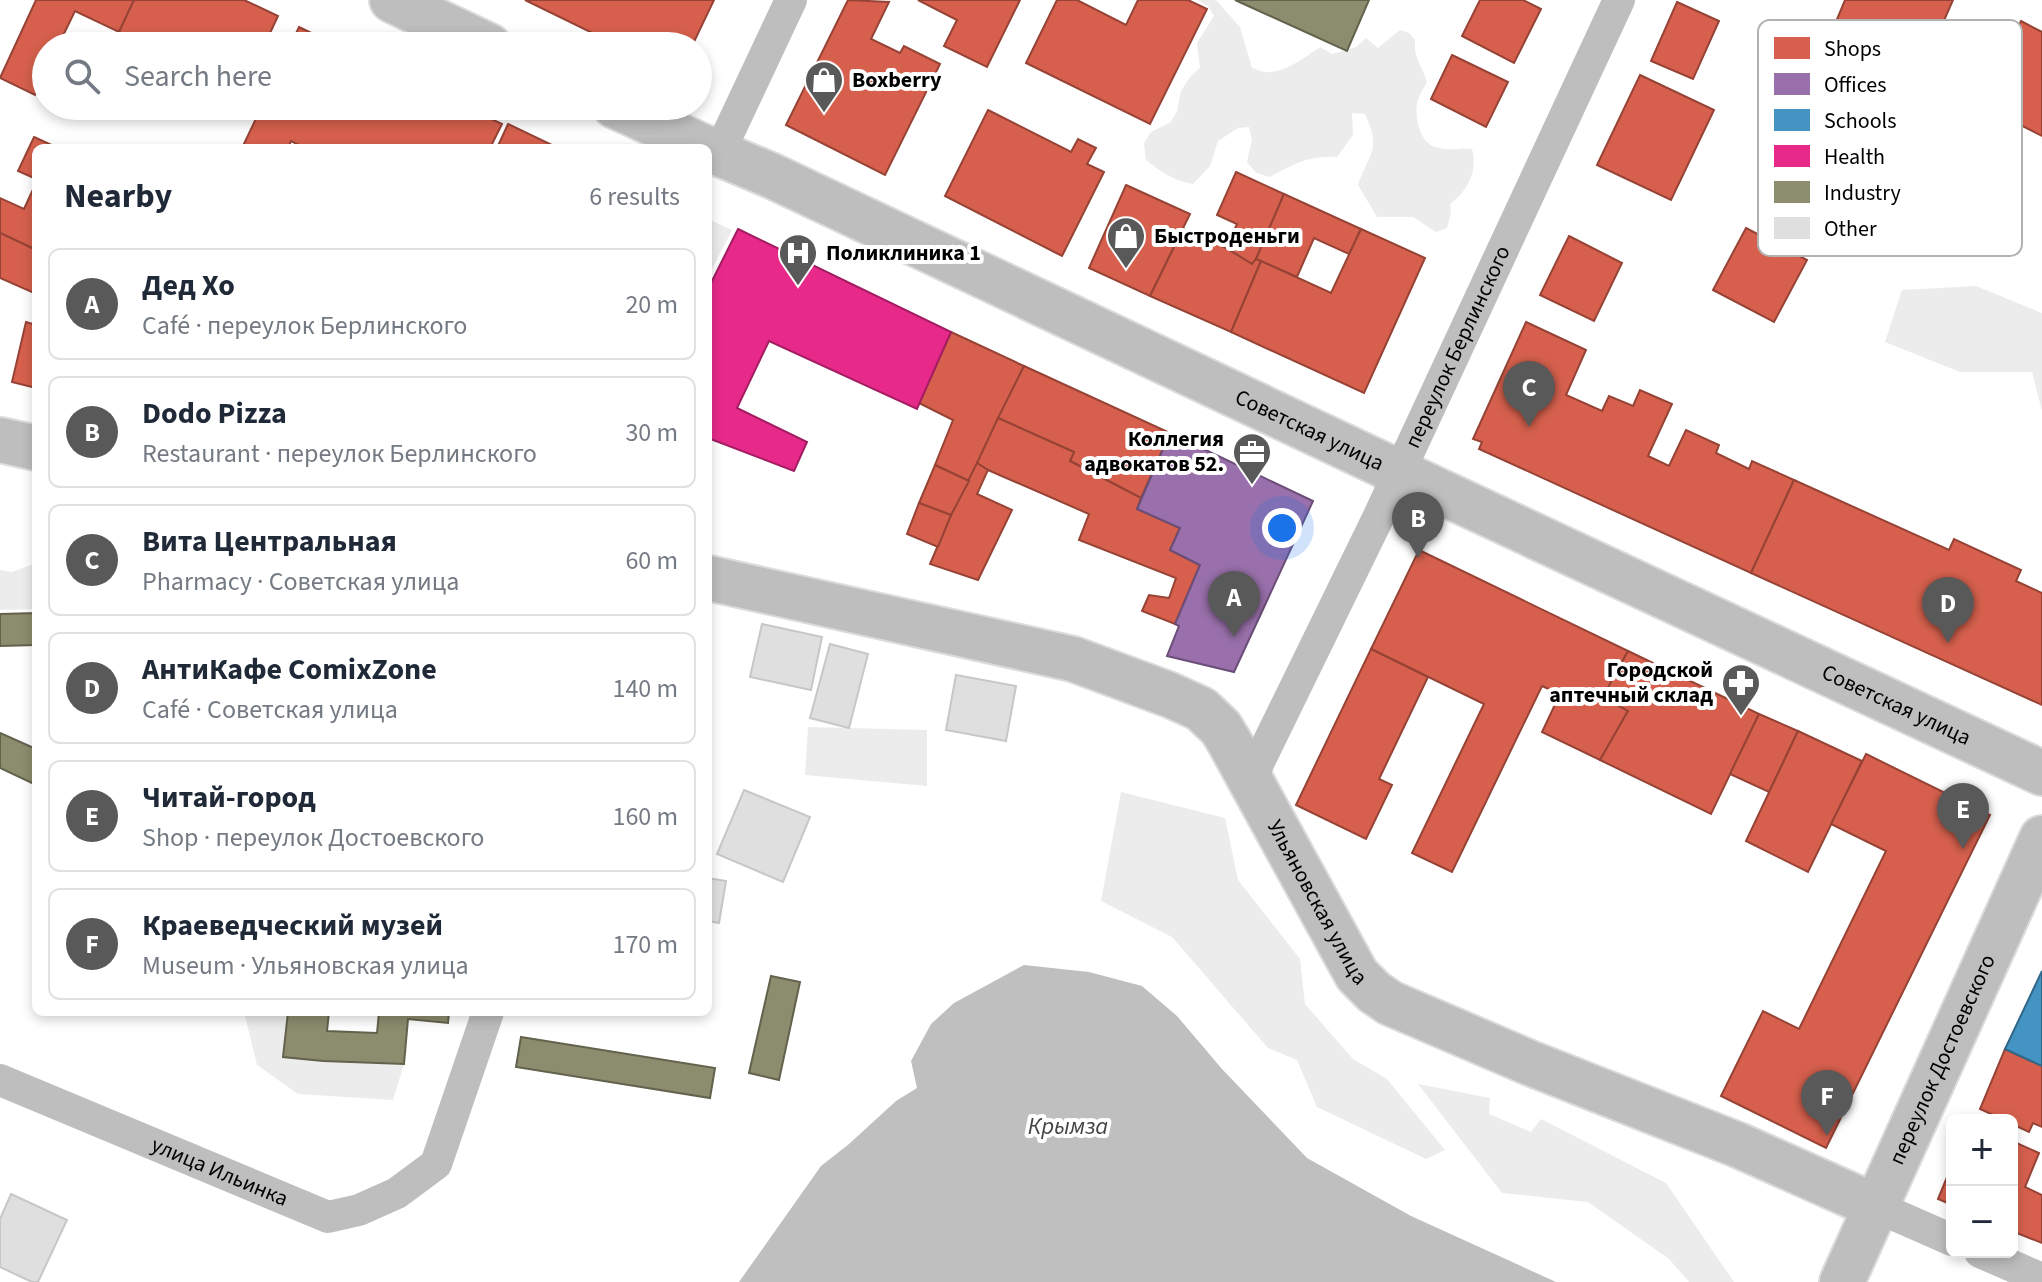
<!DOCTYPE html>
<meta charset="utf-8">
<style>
:root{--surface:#fff;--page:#f6f6f7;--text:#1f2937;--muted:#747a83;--line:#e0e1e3;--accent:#595959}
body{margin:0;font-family:"Source Sans 3",sans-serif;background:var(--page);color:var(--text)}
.controls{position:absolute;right:24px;bottom:24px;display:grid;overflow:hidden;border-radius:12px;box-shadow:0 4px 12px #0003}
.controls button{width:72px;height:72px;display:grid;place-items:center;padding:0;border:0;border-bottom:2px solid var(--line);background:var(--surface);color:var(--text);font:40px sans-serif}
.you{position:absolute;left:1282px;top:528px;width:28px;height:28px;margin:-20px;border:6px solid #fff;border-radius:50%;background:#1a73e8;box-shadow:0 0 0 12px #1a73e833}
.badge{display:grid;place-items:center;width:52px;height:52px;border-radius:50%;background:var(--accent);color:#fff;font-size:26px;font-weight:700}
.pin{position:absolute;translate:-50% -66px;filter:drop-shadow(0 2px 4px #0008)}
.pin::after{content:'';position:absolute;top:42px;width:28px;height:24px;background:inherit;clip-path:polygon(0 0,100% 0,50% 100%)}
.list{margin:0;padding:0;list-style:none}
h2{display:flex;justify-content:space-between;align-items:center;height:104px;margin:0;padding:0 32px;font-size:34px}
h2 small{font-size:26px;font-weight:400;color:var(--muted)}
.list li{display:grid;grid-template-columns:52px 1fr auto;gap:24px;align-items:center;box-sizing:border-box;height:112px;margin:0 16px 16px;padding:0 16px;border:2px solid var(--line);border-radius:12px}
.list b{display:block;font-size:30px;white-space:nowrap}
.list p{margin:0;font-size:26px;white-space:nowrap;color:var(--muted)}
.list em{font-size:26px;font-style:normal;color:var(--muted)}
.icon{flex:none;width:44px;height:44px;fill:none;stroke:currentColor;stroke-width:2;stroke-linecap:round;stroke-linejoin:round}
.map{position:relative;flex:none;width:2042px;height:1282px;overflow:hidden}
.search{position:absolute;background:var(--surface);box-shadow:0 4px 12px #0003;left:32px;top:32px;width:680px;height:88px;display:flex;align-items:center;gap:20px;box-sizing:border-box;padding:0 28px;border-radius:44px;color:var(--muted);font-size:30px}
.panel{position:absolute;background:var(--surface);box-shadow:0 4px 12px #0003;left:32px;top:144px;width:680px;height:872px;border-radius:12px}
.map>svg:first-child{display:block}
.green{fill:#ececec}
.water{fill:#bfbfbf}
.shops{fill:#d6604d;stroke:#964336;stroke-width:2}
.offices{fill:#9970ab;stroke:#6b4e78;stroke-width:2}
.schools{fill:#4393c3;stroke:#2f6788;stroke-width:2}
.health{fill:#e7298a;stroke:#a21d61;stroke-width:2}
.industry{fill:#8c8c6e;stroke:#62624d;stroke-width:2}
.building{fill:#dfdfdf;stroke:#c7c7c7;stroke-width:2}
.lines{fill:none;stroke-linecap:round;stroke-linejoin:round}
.primary-casing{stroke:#dbdbdb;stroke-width:48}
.minor{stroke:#bebebe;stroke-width:32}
.primary{stroke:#bebebe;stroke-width:44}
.labels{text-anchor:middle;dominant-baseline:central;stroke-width:8;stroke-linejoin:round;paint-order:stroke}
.poi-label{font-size:22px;font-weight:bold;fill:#000;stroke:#fff;text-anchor:start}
.street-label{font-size:22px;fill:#000;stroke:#fff}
.water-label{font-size:24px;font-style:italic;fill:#444;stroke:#fff}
.key{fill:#fff;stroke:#b2b2b2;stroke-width:2}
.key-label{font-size:22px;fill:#000}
</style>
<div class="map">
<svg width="2042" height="1282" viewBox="0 0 2042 1282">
<rect width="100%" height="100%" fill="#fff"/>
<g class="green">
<path d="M 1197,0 L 1216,0 L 1240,27 L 1252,68 C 1257,69 1261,72 1265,72 C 1284,74 1305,57 1320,47 L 1332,54 L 1356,47 L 1366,38 L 1378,48 L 1400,30 L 1409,33 L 1415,40 C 1414,61 1421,63 1427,82 C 1424,88 1420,94 1418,100 C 1414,112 1418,134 1428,143 C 1430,145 1437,148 1440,148 C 1451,151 1461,147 1472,149 C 1478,171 1468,191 1450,204 L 1451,213 L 1447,228 L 1436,232 L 1413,217 L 1377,217 L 1358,185 C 1369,152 1382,151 1365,114 L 1352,113 L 1353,135 L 1337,157 C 1310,155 1293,164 1270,177 L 1256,173 L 1247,162 L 1252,139 L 1249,127 L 1238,128 L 1218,141 L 1210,166 L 1193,184 C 1174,181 1161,172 1146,160 L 1144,143 L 1151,132 L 1171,122 L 1177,111 L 1181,91 L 1190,77 L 1200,68 L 1197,43 L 1214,16 L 1208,6 Z"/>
<path d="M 708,219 L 732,230 L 708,277 Z"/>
<path d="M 1976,286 L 2042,313 L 2042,411 L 2032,372 L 1960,372 L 1885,342 L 1902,290 Z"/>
<path d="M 36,563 L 36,609 L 0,610 L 0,570 L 12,572 Z"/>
<path d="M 808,727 L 927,730 L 927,786 L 805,775 Z"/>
<path d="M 1121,792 L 1225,818 L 1238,880 L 1300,959 L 1305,1004 L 1353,1059 L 1387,1079 L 1445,1150 L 1426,1159 L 1317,1107 L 1297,1060 L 1268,1048 L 1172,937 L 1101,901 Z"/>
<path d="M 244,1012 L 288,1012 L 283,1057 L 323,1061 L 404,1064 L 393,1100 L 298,1094 L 257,1065 Z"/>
<path d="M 1418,1084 L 1490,1098 L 1489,1114 L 1531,1132 L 1541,1119 L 1666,1183 L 1734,1282 L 1689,1282 L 1669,1259 L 1588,1202 L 1502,1193 Z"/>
</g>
<path class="water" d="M 1024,965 L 1089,972 L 1142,986 L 1177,1016 L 1222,1069 L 1307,1158 L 1411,1216 L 1556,1282 L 739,1282 L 821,1166 L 849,1144 L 896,1101 L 917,1088 L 911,1061 L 931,1024 L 954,1003 Z"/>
<g class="shops">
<path d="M 36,0 L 134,0 L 119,32 L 75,11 L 58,46 L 46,46 L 46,72 L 35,95 L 0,78 Z"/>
<path d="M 134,0 L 244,0 L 278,16 L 264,46 L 148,46 L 119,32 Z"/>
<path d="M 525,0 L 714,0 L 692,46 L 619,46 Z"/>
<path d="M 848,0 L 889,2 L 871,39 L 900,53 L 904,46 L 940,64 L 885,175 L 786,125 Z"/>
<path d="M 918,0 L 1020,0 L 987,67 L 944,46 L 957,20 Z"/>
<path d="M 1057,0 L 1077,0 L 1126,25 L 1138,0 L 1188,0 L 1207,9 L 1150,124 L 1026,63 Z"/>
<path d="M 1480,0 L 1523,0 L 1541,9 L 1514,63 L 1462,36 Z"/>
<path d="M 1845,0 L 1953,0 L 1925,64 L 1835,24 Z"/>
<path d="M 1677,2 L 1719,21 L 1693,79 L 1651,61 Z"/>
<path d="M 2021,21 L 2042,32 L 2042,136 L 1979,104 Z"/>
<path d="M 299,27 L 338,46 L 290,46 Z"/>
<path d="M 1452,55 L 1508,82 L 1486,127 L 1431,99 Z"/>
<path d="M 1640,75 L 1714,110 L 1671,200 L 1597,165 Z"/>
<path d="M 262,106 L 464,106 L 502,124 L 490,148 L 305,148 L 291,141 L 288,148 L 242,148 Z"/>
<path d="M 988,110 L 1071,152 L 1078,139 L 1096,148 L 1087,164 L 1104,172 L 1062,256 L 945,196 Z"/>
<path d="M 508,124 L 558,148 L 497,148 Z"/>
<path d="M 34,137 L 58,148 L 36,148 L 36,179 L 18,171 Z"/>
<path d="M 1236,172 L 1284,194 L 1256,259 L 1252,264 L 1226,248 L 1237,224 L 1217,215 Z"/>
<path d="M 36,183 L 36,250 L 0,233 L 0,198 L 24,209 Z"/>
<path d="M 1126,185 L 1190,214 L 1150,296 L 1089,268 Z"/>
<path d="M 1284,194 L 1361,229 L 1349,254 L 1314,238 L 1297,277 L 1256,259 Z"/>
<path d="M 1746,228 L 1807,260 L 1774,322 L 1713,290 Z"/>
<path d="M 1183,229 L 1226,248 L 1252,264 L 1256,259 L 1261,261 L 1231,332 L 1150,296 Z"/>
<path d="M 1361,229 L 1425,258 L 1364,393 L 1231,332 L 1261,261 L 1331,293 Z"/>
<path d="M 0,233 L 36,250 L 36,288 L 34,293 L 0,278 Z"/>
<path d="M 1569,236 L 1622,263 L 1594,321 L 1540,295 Z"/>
<path d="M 26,322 L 36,325 L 36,388 L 12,382 Z"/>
<path d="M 1526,322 L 1586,350 L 1566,395 L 1602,411 L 1609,396 L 1633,406 L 1640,390 L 1672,404 L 1648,456 L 1669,466 L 1686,430 L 1719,445 L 1716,453 L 1749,469 L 1752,461 L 1794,480 L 1751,573 L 1479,449 L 1482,442 L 1473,439 Z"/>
<path d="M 951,332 L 1024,366 L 969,481 L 935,465 L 953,420 L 919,403 Z"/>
<path d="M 1024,366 L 1170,433 L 1141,498 L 1070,461 L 1074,452 L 998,418 Z"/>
<path d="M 998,418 L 1074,452 L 1070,461 L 1141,498 L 1137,509 L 1180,528 L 1170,550 L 1200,565 L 1175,624 L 1142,611 L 1149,595 L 1169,598 L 1176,578 L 1079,540 L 1089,514 L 988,470 L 977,463 Z"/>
<path d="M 977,463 L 988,470 L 977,494 L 1012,510 L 978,580 L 930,564 L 951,515 Z"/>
<path d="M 935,465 L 969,481 L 951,515 L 919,503 Z"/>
<path d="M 1794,480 L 1949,550 L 1954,539 L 2021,570 L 2016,581 L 2042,593 L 2042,705 L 1751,573 Z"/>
<path d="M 919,503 L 951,515 L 938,547 L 907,534 Z"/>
<path d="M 1419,550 L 1628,651 L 1603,697 L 1628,711 L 1600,760 L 1542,732 L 1560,694 L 1542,686 L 1452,872 L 1412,853 L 1484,704 L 1371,649 Z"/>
<path d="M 1371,649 L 1428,677 L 1379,779 L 1392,785 L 1366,839 L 1296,805 Z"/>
<path d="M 1628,651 L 1759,714 L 1711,814 L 1600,760 L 1628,711 L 1603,697 Z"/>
<path d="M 1759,714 L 1798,731 L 1769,792 L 1730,774 Z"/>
<path d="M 1798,731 L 1862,761 L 1808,872 L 1746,841 Z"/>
<path d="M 1866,754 L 1990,815 L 1826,1148 L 1721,1096 L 1763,1011 L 1799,1029 L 1886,851 L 1831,824 Z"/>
<path d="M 2005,1049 L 2042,1066 L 2042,1127 L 2033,1123 L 2029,1132 L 2012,1124 L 2012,1120 L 2004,1120 L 1980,1109 Z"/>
<path d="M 2012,1141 L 2039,1153 L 2025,1187 L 2042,1195 L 2042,1243 L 2012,1231 Z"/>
<path d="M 1952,1165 L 1952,1205 L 1938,1199 Z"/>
</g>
<path class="offices" d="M 1170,433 L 1313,501 L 1234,672 L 1167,656 L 1179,626 L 1175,624 L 1200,565 L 1170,550 L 1180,528 L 1137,509 Z"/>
<path class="schools" d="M 2042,971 L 2042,1066 L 2005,1049 Z"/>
<path class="health" d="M 738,229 L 951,332 L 917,409 L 769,341 L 737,408 L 807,442 L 794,471 L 708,438 L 708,289 Z"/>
<g class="industry">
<path d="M 1235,0 L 1369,0 L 1347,51 Z"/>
<path d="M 36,613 L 36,645 L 0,646 L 0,614 Z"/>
<path d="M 0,733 L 36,749 L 36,785 L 0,768 Z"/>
<path d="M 771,976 L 800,982 L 779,1080 L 749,1073 Z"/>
<path d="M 288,1012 L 329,1012 L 327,1031 L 377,1033 L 379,1012 L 449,1012 L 448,1023 L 408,1019 L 404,1064 L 323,1061 L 283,1057 Z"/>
<path d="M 521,1037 L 715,1068 L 710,1098 L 516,1067 Z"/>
</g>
<g class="building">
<path d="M 762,624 L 822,637 L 811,690 L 750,677 Z"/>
<path d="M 830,644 L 868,654 L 849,728 L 810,718 Z"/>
<path d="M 956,675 L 1016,686 L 1006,741 L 946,730 Z"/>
<path d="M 744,790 L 810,817 L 783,882 L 717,854 Z"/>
<path d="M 708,878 L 726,881 L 719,923 L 708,921 Z"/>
<path d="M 11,1194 L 67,1220 L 38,1282 L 32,1282 L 0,1267 L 0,1219 Z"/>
</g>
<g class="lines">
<defs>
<g id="primary">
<path d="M 392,0 L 489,46"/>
<path d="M 615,106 L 706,148"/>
<path id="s3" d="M 708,149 L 770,175 L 1398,472 L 2042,773"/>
<path d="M 0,440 L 36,448"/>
<path id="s4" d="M 708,578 L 1073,659 L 1170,695 L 1201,709 L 1221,728 L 1230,743 L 1357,975 L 1374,992 L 1390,1003 L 1530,1063 L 1738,1145 L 1877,1207"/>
<path id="s5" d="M 1842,1282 L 2042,838"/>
</g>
</defs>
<use href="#primary" class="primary-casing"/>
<g class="minor">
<path d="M 719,153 L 791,0"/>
<path id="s1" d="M 1251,778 L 1378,518 L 1619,0"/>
<path id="s2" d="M 0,1080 L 328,1217 L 359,1210 L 397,1193 L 436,1164 L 488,1012"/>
<path d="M 1877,1207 L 1952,1240"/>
<path d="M 1980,1252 L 2042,1279"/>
</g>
<use href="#primary" class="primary"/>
</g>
<defs>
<symbol id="shop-pin" viewBox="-11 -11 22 30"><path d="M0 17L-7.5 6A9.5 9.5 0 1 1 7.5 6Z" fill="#595959" stroke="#fff"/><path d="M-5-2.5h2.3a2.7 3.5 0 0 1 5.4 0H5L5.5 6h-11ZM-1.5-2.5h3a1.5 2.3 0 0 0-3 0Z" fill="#fff"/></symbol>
<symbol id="hospital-pin" viewBox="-11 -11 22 30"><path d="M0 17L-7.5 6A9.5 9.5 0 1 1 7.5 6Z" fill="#595959" stroke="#fff"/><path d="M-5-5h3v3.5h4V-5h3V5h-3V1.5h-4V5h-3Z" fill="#fff"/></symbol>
<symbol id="office-pin" viewBox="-11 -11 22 30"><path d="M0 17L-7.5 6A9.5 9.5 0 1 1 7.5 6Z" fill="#595959" stroke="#fff"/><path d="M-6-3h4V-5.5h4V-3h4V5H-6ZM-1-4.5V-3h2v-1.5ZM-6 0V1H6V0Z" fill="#fff"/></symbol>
<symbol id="pharmacy-pin" viewBox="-11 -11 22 30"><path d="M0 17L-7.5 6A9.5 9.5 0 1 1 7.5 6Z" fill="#595959" stroke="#fff"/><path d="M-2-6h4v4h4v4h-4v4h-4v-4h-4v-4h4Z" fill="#fff"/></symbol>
</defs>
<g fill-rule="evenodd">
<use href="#shop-pin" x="802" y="58" width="44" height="60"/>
<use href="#shop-pin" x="1104" y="214" width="44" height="60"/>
<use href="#hospital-pin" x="776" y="231" width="44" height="60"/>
<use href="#office-pin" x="1230" y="430" width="44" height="60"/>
<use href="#pharmacy-pin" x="1719" y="661" width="44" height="60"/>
</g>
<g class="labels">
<g class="poi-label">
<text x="852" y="80">Boxberry</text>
<text x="1154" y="236">Быстроденьги</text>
<text x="826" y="253">Поликлиника 1</text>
<text x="1224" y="439" text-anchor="end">Коллегия<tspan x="1224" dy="25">адвокатов 52.</tspan></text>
<text x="1713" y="670" text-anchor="end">Городской<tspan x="1713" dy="25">аптечный склад</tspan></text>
</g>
<g class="street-label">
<text stroke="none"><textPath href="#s1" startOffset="478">переулок Берлинского</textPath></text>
<text stroke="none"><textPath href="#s3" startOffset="664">Советская улица</textPath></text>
<text stroke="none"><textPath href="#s3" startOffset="1312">Советская улица</textPath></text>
<text stroke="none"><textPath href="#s4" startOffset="738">Ульяновская улица</textPath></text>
<text stroke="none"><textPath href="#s5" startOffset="244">переулок Достоевского</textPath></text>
<text stroke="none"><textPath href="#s2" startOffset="238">улица Ильинка</textPath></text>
</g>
<g class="water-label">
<text x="1068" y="1126">Крымза</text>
</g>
</g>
<rect x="1758" y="20" width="264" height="236" rx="12" class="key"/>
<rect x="1774" y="37" width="36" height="22" fill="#d6604d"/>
<rect x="1774" y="73" width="36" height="22" fill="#9970ab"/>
<rect x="1774" y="109" width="36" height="22" fill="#4393c3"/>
<rect x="1774" y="145" width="36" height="22" fill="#e7298a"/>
<rect x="1774" y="181" width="36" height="22" fill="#8c8c6e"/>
<rect x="1774" y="217" width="36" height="22" fill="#dfdfdf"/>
<g class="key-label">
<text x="1824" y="56">Shops</text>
<text x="1824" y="92">Offices</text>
<text x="1824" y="128">Schools</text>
<text x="1824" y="164">Health</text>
<text x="1824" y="200">Industry</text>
<text x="1824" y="236">Other</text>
</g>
</svg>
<div class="controls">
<button>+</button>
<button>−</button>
</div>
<div class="you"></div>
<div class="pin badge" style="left:1234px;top:637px">A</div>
<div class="pin badge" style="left:1418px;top:558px">B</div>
<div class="pin badge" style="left:1529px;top:427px">C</div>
<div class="pin badge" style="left:1948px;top:643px">D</div>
<div class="pin badge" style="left:1963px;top:849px">E</div>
<div class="pin badge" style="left:1827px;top:1136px">F</div>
<div class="search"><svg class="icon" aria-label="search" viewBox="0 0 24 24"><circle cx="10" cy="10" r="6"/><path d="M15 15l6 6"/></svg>Search here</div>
<section class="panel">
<h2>Nearby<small>6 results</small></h2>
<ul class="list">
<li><span class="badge">A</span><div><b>Дед Хо</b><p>Café · переулок Берлинского</p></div><em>20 m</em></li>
<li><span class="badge">B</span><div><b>Dodo Pizza</b><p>Restaurant · переулок Берлинского</p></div><em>30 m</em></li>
<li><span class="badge">C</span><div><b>Вита Центральная</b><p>Pharmacy · Советская улица</p></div><em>60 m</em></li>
<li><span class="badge">D</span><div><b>АнтиКафе ComixZone</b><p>Café · Советская улица</p></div><em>140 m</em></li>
<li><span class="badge">E</span><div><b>Читай-город</b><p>Shop · переулок Достоевского</p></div><em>160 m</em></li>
<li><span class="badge">F</span><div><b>Краеведческий музей</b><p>Museum · Ульяновская улица</p></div><em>170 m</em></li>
</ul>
</section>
</div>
